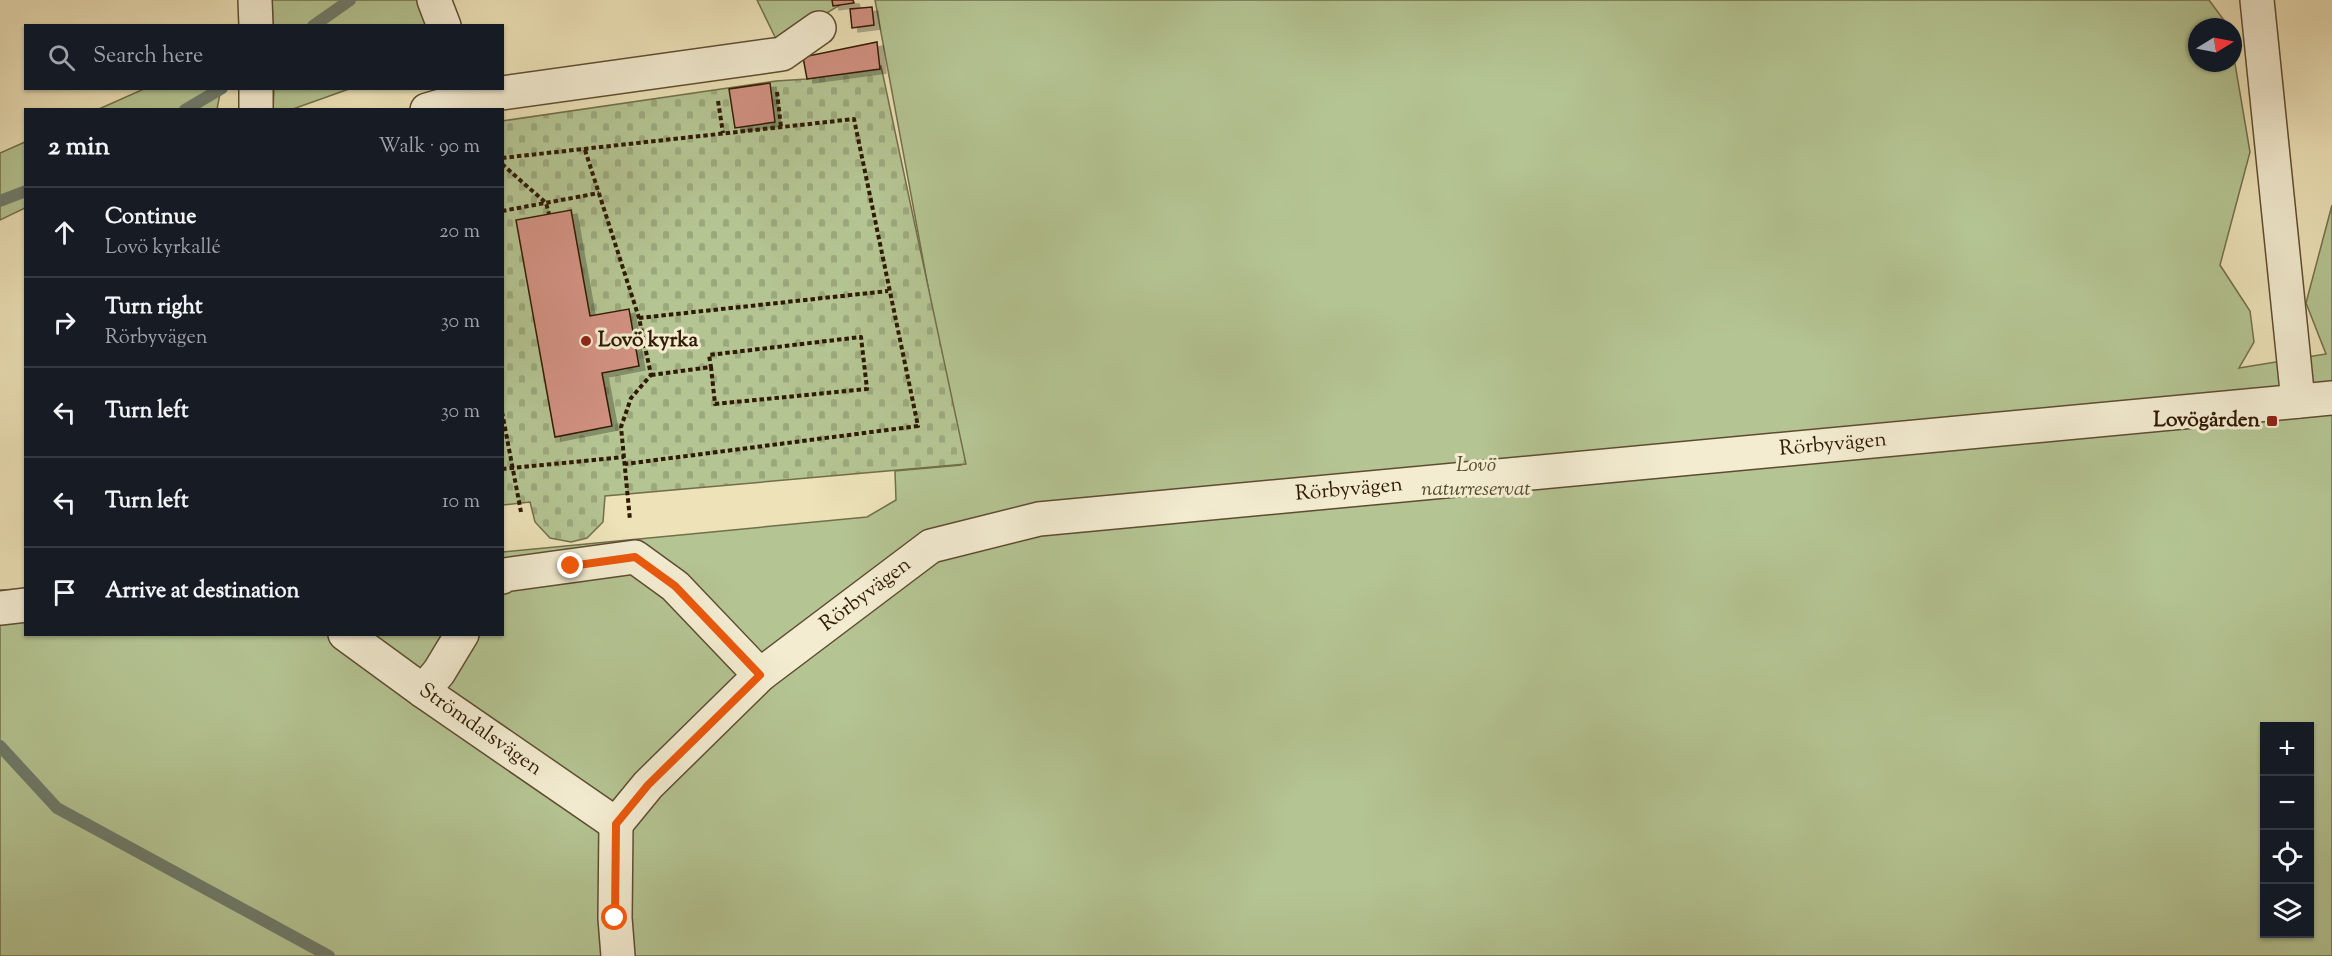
<!DOCTYPE html>
<meta charset="utf-8">
<style>
:root{--surface:#171b24;--page:#20242c;--text:#f1f3f6;--muted:#9ea1a6;--line:#363941}
body{margin:0;font-family:"Sorts Mill Goudy",serif;background:var(--page);color:var(--text)}
.controls{position:absolute;right:18px;bottom:18px;display:grid;overflow:hidden;border-radius:0px;box-shadow:0 2px 4px #0004}
.controls button{width:54px;height:54px;display:grid;place-items:center;padding:0;border:0;border-bottom:2px solid var(--line);background:var(--surface);color:var(--text);font:30px sans-serif}
.compass{position:absolute;left:2188px;top:18px;width:54px;height:54px;border-radius:50%;background:var(--surface);box-shadow:0 2px 4px #0004;rotate:80deg}
.stop{position:absolute;width:18px;height:18px;margin:-14px;border:4px solid #ea580c;border-radius:50%;background:#fff}
.stop.end{background:#ea580c;border-color:#fff;box-shadow:0 2px 6px #0008}
.list{margin:0;padding:0;list-style:none}
h2{display:flex;justify-content:space-between;align-items:center;height:78px;margin:0;padding:0 24px;font-size:26px}
h2 small{font-size:20px;font-weight:400;color:var(--muted)}
.list li{display:grid;grid-template-columns:39px 1fr auto;gap:18px;align-items:center;box-sizing:border-box;height:90px;padding:0 24px;border-top:2px solid var(--line)}
.list b{display:block;font-size:22px;white-space:nowrap}
.list p{margin:0;font-size:20px;white-space:nowrap;color:var(--muted)}
.list em{font-size:20px;font-style:normal;color:var(--muted)}
.icon{flex:none;width:33px;height:33px;fill:none;stroke:currentColor;stroke-width:2;stroke-linecap:round;stroke-linejoin:round}
.map{position:relative;flex:none;width:2332px;height:956px;overflow:hidden}
.search{position:absolute;background:var(--surface);box-shadow:0 2px 4px #0004;left:24px;top:24px;width:480px;height:66px;display:flex;align-items:center;gap:15px;box-sizing:border-box;padding:0 21px;border-radius:0px;color:var(--muted);font-size:22px}
.panel{position:absolute;background:var(--surface);box-shadow:0 2px 4px #0004;left:24px;top:108px;width:480px;height:528px;border-radius:0px}
.map>svg:first-child{display:block}
.green{fill:#b4c492;stroke:#726f4a;stroke-width:1.5;fill-rule:evenodd}
.cemetery{fill:url(#cemetery-stones);stroke:#726f4a;stroke-width:1.5}
.lines{fill:none;stroke-linecap:round;stroke-linejoin:round}
.stream{stroke:#6f7c6b;stroke-width:12}
.building{fill:#d29182;stroke:#301a03;stroke-width:1.5;filter:url(#shadow)}
.minor-casing{stroke:#5f4c30;stroke-width:36}
.path{stroke:#301a03;stroke-width:4;stroke-dasharray:4.5 3;stroke-linecap:butt}
.minor{stroke:#f3ecd1;stroke-width:33}
.route{stroke:#ea580c;stroke-width:8}
.poi-dot{fill:#8f2418;stroke:#f3ecd1;stroke-width:2}
.labels{text-anchor:middle;dominant-baseline:central;stroke-width:6;stroke-linejoin:round;paint-order:stroke}
.poi-label{font-size:21px;font-weight:bold;fill:#301a03;stroke:#f3ecd1;text-anchor:start}
.street-label{font-size:21px;fill:#301a03;stroke:#f3ecd1}
.park-label{font-size:21px;font-style:italic;fill:#584d2e;stroke:#f3ecd1}
</style>
<div class="map">
<svg width="2332" height="956" viewBox="0 0 2332 956">
<defs>
<pattern id="cemetery-stones" width="16" height="16" patternUnits="userSpaceOnUse" patternTransform="scale(1.5)"><rect width="16" height="16" fill="#b4c492"/><path d="M2 7V4a2 2 0 0 1 4 0v3zM10 15v-3a2 2 0 0 1 4 0v3z" fill="#9ba87c"/></pattern>
<filter id="shadow"><feDropShadow dx="6" dy="4" stdDeviation="0" flood-color="#0004"/></filter>
</defs>
<rect width="100%" height="100%" fill="#ede2b8"/>
<filter id="stains"><feTurbulence type="fractalNoise" baseFrequency=".00333" numOctaves="4"/><feColorMatrix values="0 0 0 0 .2 0 0 0 0 .09 0 0 0 0 .02 0 0 0 .5 -.17"/></filter>
<radialGradient id="worn" r=".72"><stop offset=".6" stop-color="#630" stop-opacity="0"/><stop offset="1" stop-color="#630" stop-opacity=".3"/></radialGradient>
<g class="green">
<path d="M 272,0 L 421,0 L 431,25 L 273,25 Z"/>
<path d="M 757,0 L 848,0 L 778,43 Z"/>
<path d="M 875,0 L 2209,0 L 2229,27 L 2197,27 L 2197,63 L 2233,63 L 2233,52 L 2250,152 L 2220,265 L 2250,311 L 2254,342 L 2239,368 L 2326,354 L 2306,303 L 2332,205 L 2332,956 L 0,956 L 0,590 L 25,589 L 26,634 L 502,634 L 503,552 L 867,517 L 896,500 L 895,471 L 961,465 ZM 2264,726 L 2310,726 L 2310,934 L 2264,934 Z"/>
<path d="M 146,88 L 221,88 L 221,89 L 217,109 L 99,109 Z"/>
<path d="M 274,89 L 274,88 L 349,89 L 293,109 L 273,110 Z"/>
<path d="M 25,142 L 25,208 L 0,220 L 0,153 Z"/>
</g>
<path class="cemetery" d="M 881,66 L 966,464 L 605,496 L 603,522 L 587,538 L 571,542 L 550,538 L 535,522 L 530,502 L 503,505 L 502,121 L 776,81 L 807,79 Z"/>
<g class="lines">
<g class="stream">
<path d="M 313,26 L 350,0"/>
<path d="M 185,110 L 222,88"/>
<path d="M 0,201 L 26,191"/>
<path d="M 0,746 L 57,808 L 329,956"/>
</g>
</g>
<g class="building">
<path d="M 832,0 L 853,0 L 854,3 L 833,6 Z"/>
<path d="M 872,7 L 874,25 L 852,28 L 850,9 Z"/>
<path d="M 877,42 L 880,69 L 807,79 L 803,57 Z"/>
<path d="M 770,83 L 775,122 L 735,128 L 729,89 Z"/>
<path d="M 571,210 L 590,316 L 629,309 L 639,366 L 602,373 L 612,426 L 555,437 L 516,220 Z"/>
</g>
<g class="lines">
<defs>
<g id="minor">
<path d="M 255,0 L 256,26"/>
<path d="M 434,0 L 444,26"/>
<path d="M 2257,0 L 2298,401"/>
<path d="M 256,88 L 256,110"/>
<path d="M 427,110 L 473,97 L 782,54 L 819,28"/>
<path d="M 502,577 L 504,575 L 635,557 L 675,586 L 760,675"/>
<path d="M 0,608 L 26,605"/>
<path d="M 345,634 L 423,691 L 616,824"/>
<path d="M 423,691 L 439,672 L 462,634"/>
<path d="M 616,824 L 648,785 L 760,675 L 931,546 L 1039,519 L 2332,398"/>
<path d="M 616,824 L 615,918 L 618,956"/>
</g>
</defs>
<use href="#minor" class="minor-casing"/>
<g class="path">
<path d="M 777,92 L 781,127"/>
<path d="M 718,101 L 723,133"/>
<path d="M 585,150 L 639,318 L 651,375 L 631,398 L 621,427 L 630,520"/>
<path d="M 502,158 L 854,119 L 918,426 L 625,464"/>
<path d="M 502,164 L 546,203 L 549,214"/>
<path d="M 502,211 L 599,193"/>
<path d="M 639,318 L 888,291"/>
<path d="M 651,375 L 711,367 L 715,404 L 867,389 L 861,337 L 709,355 L 711,367"/>
<path d="M 502,412 L 521,512"/>
<path d="M 502,469 L 624,457"/>
</g>
<use href="#minor" class="minor"/>
</g>
<g class="lines">
<path class="route" d="M 571,566 L 635,557 L 675,586 L 760,675 L 648,785 L 616,824 L 615,918"/>
</g>
<g class="poi-dot">
<circle cx="586" cy="341" r="6"/>
<rect x="2266" y="415" width="12" height="12" rx="3"/>
</g>
<g class="labels">
<g class="poi-label">
<text x="598" y="341">Lovö kyrka</text>
<text x="2260" y="421" text-anchor="end">Lovögården</text>
</g>
<g class="street-label">
<text transform="translate(1833 445) rotate(-5)">Rörbyvägen</text>
<text transform="translate(1349 490) rotate(-5)">Rörbyvägen</text>
<text transform="translate(866 595) rotate(-37)">Rörbyvägen</text>
<text transform="translate(480 730) rotate(35)">Strömdalsvägen</text>
</g>
<g class="park-label">
<text x="1476" y="466">Lovö<tspan x="1476" dy="24">naturreservat</tspan></text>
</g>
</g>
<rect width="100%" height="100%" filter="url(#stains)"/>
<rect width="100%" height="100%" fill="url(#worn)"/>
</svg>
<div class="controls">
<button>+</button>
<button>−</button>
<button><svg class="icon" aria-label="locate" viewBox="0 0 24 24"><circle cx="12" cy="12" r="6"/><path d="M12 2v4M12 18v4M2 12h4M18 12h4"/></svg></button>
<button><svg class="icon" aria-label="layers" viewBox="0 0 24 24"><path d="M12 4l9 5-9 5-9-5zM3 14l9 5 9-5"/></svg></button>
</div>
<svg class="compass" viewBox="-18 -18 36 36"><path d="M0-13l5 13h-10z" fill="#e53935"/><path d="M0 13l5-13h-10z" fill="#9ea1a6"/></svg>
<div class="stop" style="left:615px;top:918px"></div>
<div class="stop end" style="left:571px;top:566px"></div>
<div class="search"><svg class="icon" aria-label="search" viewBox="0 0 24 24"><circle cx="10" cy="10" r="6"/><path d="M15 15l6 6"/></svg>Search here</div>
<section class="panel">
<h2>2 min<small>Walk · 90 m</small></h2>
<ul class="list">
<li><svg class="icon" aria-label="ahead" viewBox="0 0 24 24"><path d="M12 20V5M6 11l6-6 6 6"/></svg><div><b>Continue</b><p>Lovö kyrkallé</p></div><em>20 m</em></li>
<li><svg class="icon" aria-label="right" viewBox="0 0 24 24"><path d="M7 20v-9h11M14 6l5 5-5 5"/></svg><div><b>Turn right</b><p>Rörbyvägen</p></div><em>30 m</em></li>
<li><svg class="icon" aria-label="left" viewBox="0 0 24 24"><path d="M17 20v-9H6M10 6l-5 5 5 5"/></svg><div><b>Turn left</b></div><em>30 m</em></li>
<li><svg class="icon" aria-label="left" viewBox="0 0 24 24"><path d="M17 20v-9H6M10 6l-5 5 5 5"/></svg><div><b>Turn left</b></div><em>10 m</em></li>
<li><svg class="icon" aria-label="arrive" viewBox="0 0 24 24"><path d="M6 21V4h12l-3 4 3 4H6"/></svg><div><b>Arrive at destination</b></div></li>
</ul>
</section>
</div>
